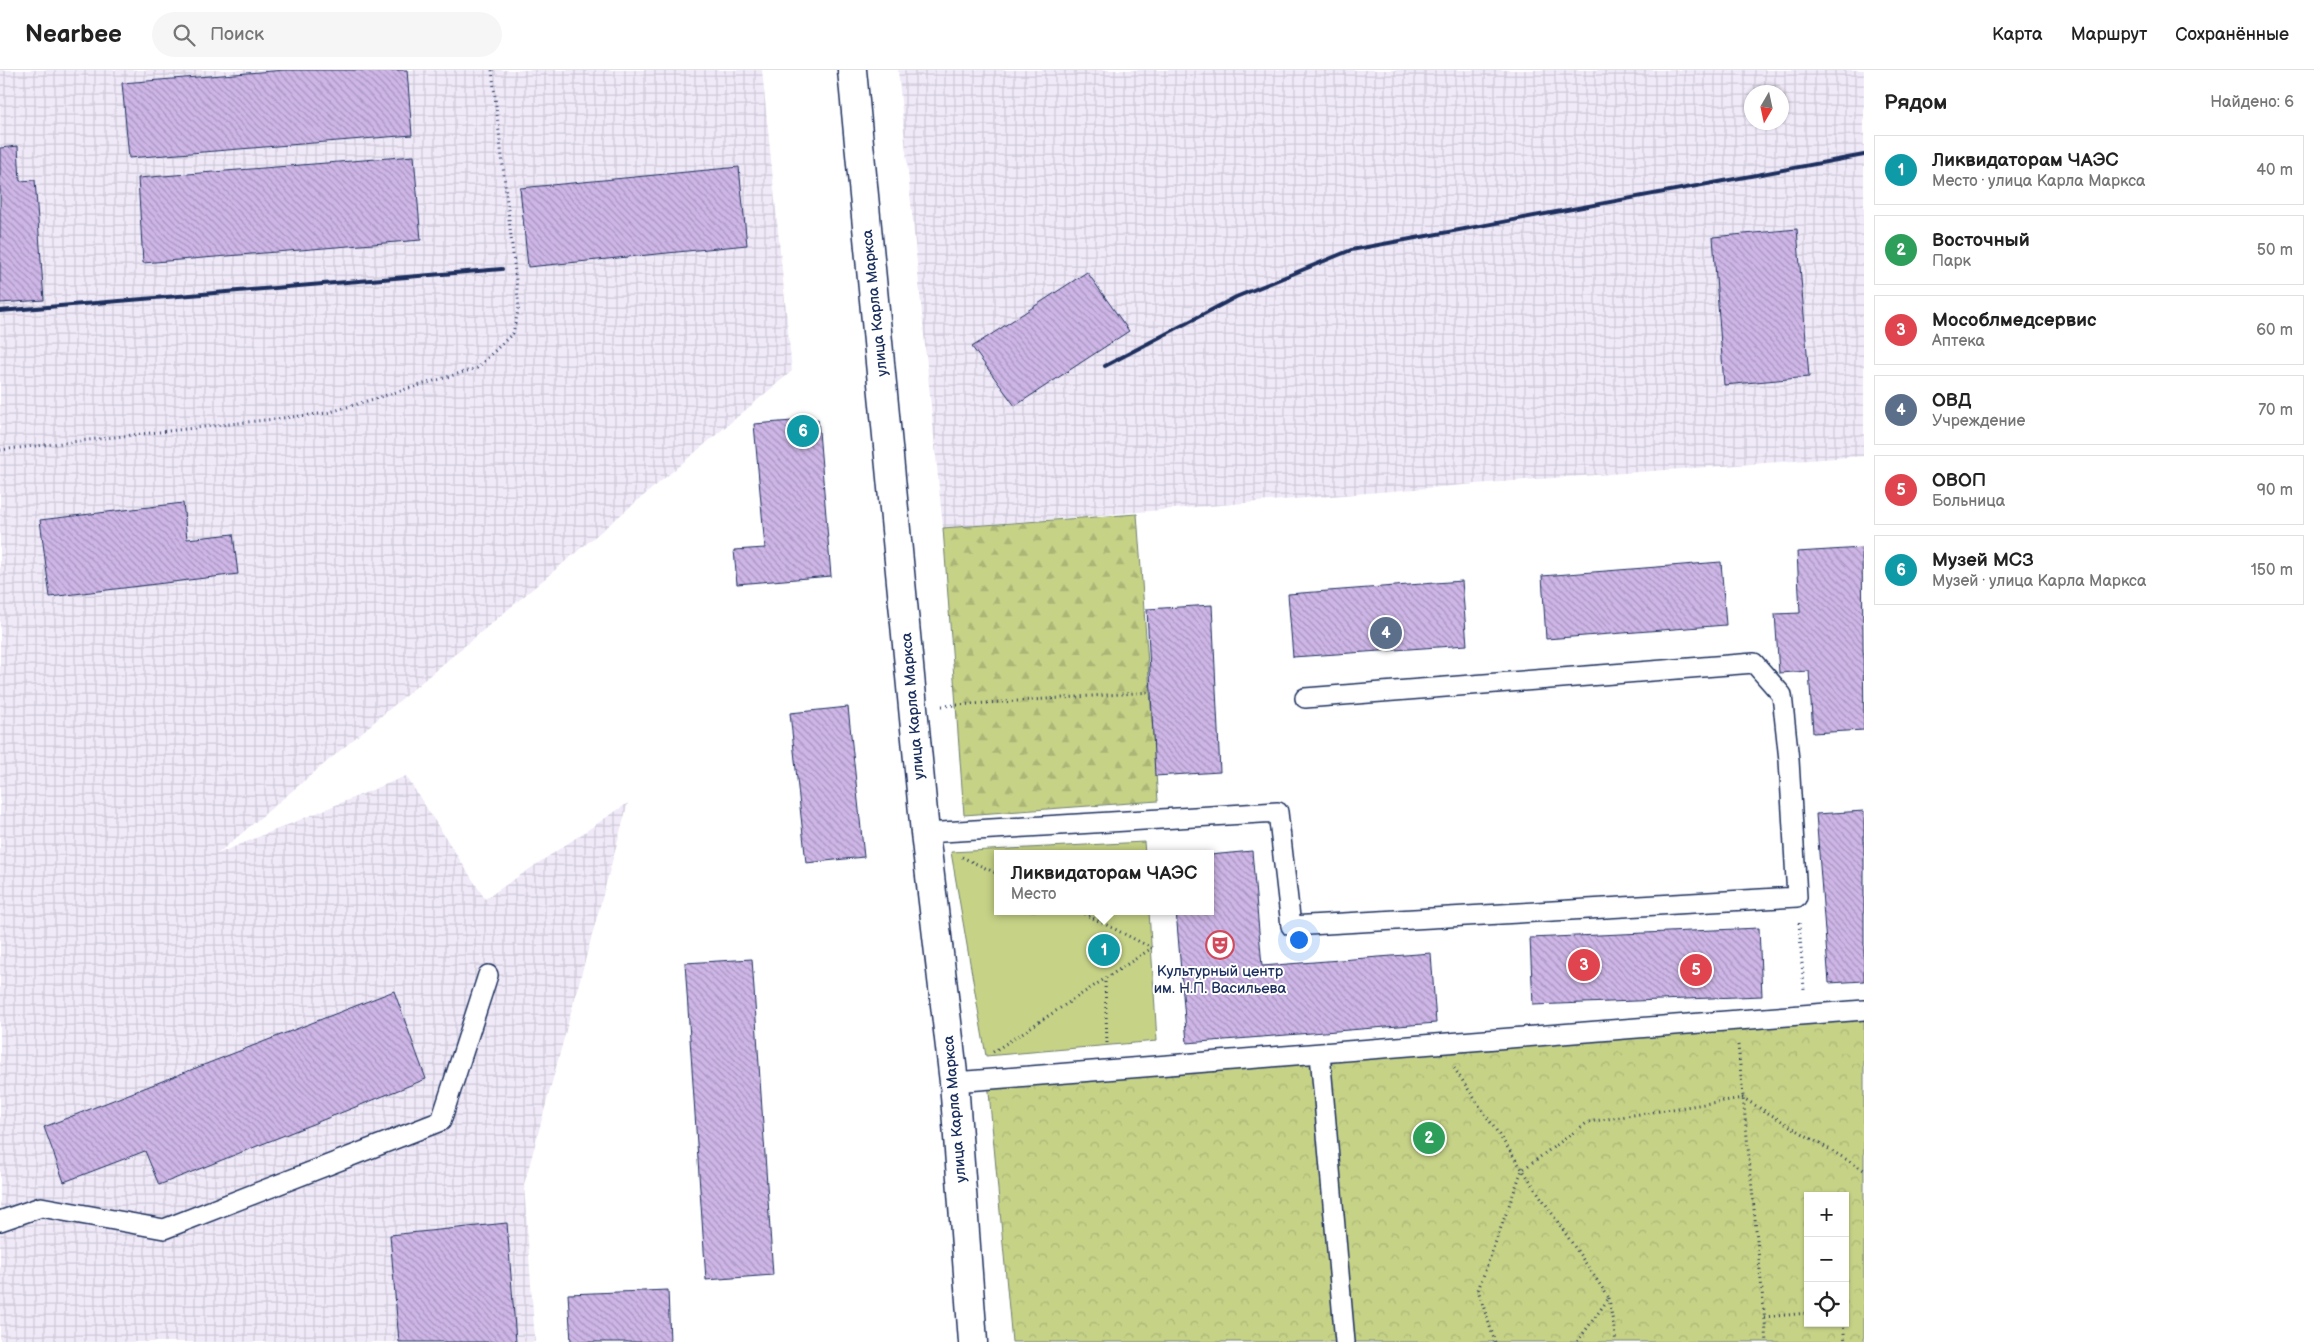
<!DOCTYPE html>
<html lang="ru">
<meta charset="utf-8">
<style>
:root{--surface:#fff;--page:#f6f6f6;--text:#222;--muted:#767676;--line:#e0e0e0;--accent:#2563eb}
body{margin:0;font-family:"Balsamiq Sans",sans-serif;background:var(--page);color:var(--text)}
.controls{position:absolute;right:15px;bottom:15px;display:grid;overflow:hidden;border-radius:0px;box-shadow:0 1px 4px #0004}
.controls button{width:45px;height:45px;display:grid;place-items:center;padding:0;border:0;border-bottom:1px solid var(--line);background:var(--surface);color:var(--text);font:25px sans-serif}
.compass{position:absolute;left:1744px;top:15px;width:45px;height:45px;border-radius:50%;background:var(--surface);box-shadow:0 1px 4px #0004;rotate:189deg}
.you{position:absolute;left:1298px;top:869px;width:18px;height:18px;margin:-12px;border:4px solid #fff;border-radius:50%;background:#1a73e8;box-shadow:0 0 0 8px #1a73e833}
.badge{display:grid;place-items:center;width:32px;height:32px;border-radius:50%;background:var(--accent);color:#fff;font-size:16px;font-weight:700}
.pin{position:absolute;translate:-50% -50%;border:2px solid #fff;box-shadow:0 1px 5px #0006}
.popup{position:absolute;left:994px;top:780px;width:220px;height:65px;box-sizing:border-box;display:grid;place-content:center;border-radius:0px;background:var(--surface);filter:drop-shadow(0 1px 4px #0005);font-size:16px;white-space:nowrap;color:var(--muted)}
.popup b{font-size:19px;color:var(--text)}
.popup::after{content:'';position:absolute;left:50%;top:100%;margin-left:-10px;border:10px solid transparent;border-top-color:var(--surface)}
.list{margin:0;padding:0;list-style:none}
h2{display:flex;justify-content:space-between;align-items:center;height:65px;margin:0;padding:0 20px;font-size:21px}
h2 small{font-size:16px;font-weight:400;color:var(--muted)}
.list li{display:grid;grid-template-columns:32px 1fr auto;gap:15px;align-items:center;box-sizing:border-box;height:70px;margin:0 10px 10px;padding:0 10px;border:1px solid var(--line);border-radius:0px}
.list b{display:block;font-size:19px;white-space:nowrap}
.list p{margin:0;font-size:16px;white-space:nowrap;color:var(--muted)}
.list em{font-size:16px;font-style:normal;color:var(--muted)}
.icon{flex:none;width:28px;height:28px;fill:none;stroke:currentColor;stroke-width:2;stroke-linecap:round;stroke-linejoin:round}
.map{position:relative;flex:none;width:1864px;height:1272px;overflow:hidden}
header{display:flex;align-items:center;gap:30px;box-sizing:border-box;height:70px;padding:0 25px;background:var(--surface);border-bottom:1px solid var(--line)}
header strong{font-size:24px}
nav{display:flex;gap:28px;margin-inline-start:auto;font-size:18px}
.search{width:350px;height:45px;background:var(--page);display:flex;align-items:center;gap:12px;box-sizing:border-box;padding:0 18px;border-radius:28px;color:var(--muted);font-size:19px}
main{display:flex}
aside{flex:1;background:var(--surface)}
.map>svg:first-child{display:block}
.industrial{fill:url(#industrial-grid);fill-rule:evenodd}
.green{fill:#c6d286;stroke:#708072}
.forest{fill:url(#forest-firs);stroke:#708072}
.park{fill:url(#park-crowns);stroke:#708072;fill-rule:evenodd}
.building{fill:url(#building-back-hatch);stroke:#1b2f5e}
.lines{fill:none;stroke-linecap:round;stroke-linejoin:round}
.service-casing{stroke:#1b2f5e;stroke-width:22}
.tertiary-casing{stroke:#1b2f5e;stroke-width:31}
.path{stroke:#1b2f5e;stroke-width:3;stroke-dasharray:1 4;stroke-linecap:butt}
.service{stroke:#fff;stroke-width:19}
.tertiary{stroke:#fff;stroke-width:28}
.rail{stroke:#1b2f5e;stroke-width:4}
.labels{text-anchor:middle;dominant-baseline:central;stroke-width:4;stroke-linejoin:round;paint-order:stroke}
.street-label{font-size:15px;fill:#1b2f5e;stroke:#fff}
.poi-label{font-size:15px;fill:#1b2f5e;stroke:#fff}
</style>
<header>
<strong>Nearbee</strong>
<div class="search"><svg class="icon" aria-label="search" viewBox="0 0 24 24"><circle cx="10" cy="10" r="6"/><path d="M15 15l6 6"/></svg>Поиск</div>
<nav><a>Карта</a><a>Маршрут</a><a>Сохранённые</a></nav>
</header>
<main>
<div class="map">
<svg width="1864" height="1272" viewBox="0 0 1864 1272">
<defs>
<pattern id="industrial-grid" width="8" height="8" patternUnits="userSpaceOnUse" patternTransform="scale(1.25)"><rect width="8" height="8" fill="#f0e9f8"/><path d="M0 4h8M4 0v8" fill="none" stroke="#cdc8d7"/></pattern>
<pattern id="forest-firs" width="22" height="20" patternUnits="userSpaceOnUse" patternTransform="scale(1.25)"><rect width="22" height="20" fill="#c6d286"/><path d="M5 1l3.5 6h-7zM16 11l3.5 6h-7z" fill="#aab576"/></pattern>
<pattern id="park-crowns" width="20" height="18" patternUnits="userSpaceOnUse" patternTransform="scale(1.25)"><rect width="20" height="18" fill="#c6d286"/><path d="M2 6a3 3 0 1 1 6 0M12 15a3 3 0 1 1 6 0" fill="none" stroke="#aab576"/></pattern>
<pattern id="building-back-hatch" width="6" height="6" patternUnits="userSpaceOnUse" patternTransform="scale(1.25)"><rect width="6" height="6" fill="#ceb6e6"/><path d="M-1 5l2 2M0 0l6 6M5-1l2 2" fill="none" stroke="#a694be"/></pattern>
</defs>
<rect width="100%" height="100%" fill="#fff"/>
<filter id="ink" filterUnits="userSpaceOnUse"><feTurbulence type="fractalNoise" baseFrequency=".02" numOctaves="2"/><feDisplacementMap in="SourceGraphic" scale="10" xChannelSelector="R" yChannelSelector="G"/><feConvolveMatrix kernelMatrix="1 2 1 2 8 2 1 2 1" color-interpolation-filters="sRGB"/></filter>
<g filter="url(#ink)">
<g class="industrial">
<path d="M 0,0 L 762,0 L 792,301 L 217,784 L 406,706 L 485,829 L 628,733 L 524,1115 L 535,1272 L 0,1272 Z"/>
<path d="M 898,0 L 1864,0 L 1864,386 L 1512,411 L 943,458 ZM 1752,22 L 1782,22 L 1782,52 L 1752,52 Z"/>
</g>
<path class="green" d="M 1144,772 L 1145,784 L 998,784 L 998,841 L 1149,841 L 1157,971 L 986,986 L 951,782 Z"/>
<path class="forest" d="M 1137,444 L 1158,731 L 964,745 L 943,458 Z"/>
<path class="park" d="M 1864,949 L 1864,1272 L 1012,1272 L 988,1011 ZM 1808,1126 L 1845,1126 L 1845,1253 L 1808,1253 Z"/>
<g class="building">
<path d="M 285,0 L 407,0 L 412,65 L 129,88 L 122,13 Z"/>
<path d="M 18,76 L 20,111 L 35,110 L 44,230 L 0,233 L 0,78 Z"/>
<path d="M 414,86 L 421,170 L 143,193 L 138,108 Z"/>
<path d="M 739,97 L 747,175 L 528,197 L 520,118 Z"/>
<path d="M 1797,159 L 1809,307 L 1724,315 L 1713,167 Z"/>
<path d="M 1087,202 L 1129,261 L 1015,336 L 972,277 Z"/>
<path d="M 818,349 L 831,506 L 737,514 L 734,480 L 765,478 L 754,354 Z"/>
<path d="M 183,433 L 187,469 L 233,464 L 238,504 L 50,527 L 40,450 Z"/>
<path d="M 1862,478 L 1864,660 L 1813,663 L 1809,601 L 1779,603 L 1775,544 L 1800,543 L 1797,482 Z"/>
<path d="M 1721,492 L 1726,555 L 1546,569 L 1542,506 Z"/>
<path d="M 1462,511 L 1467,575 L 1293,587 L 1288,524 Z"/>
<path d="M 1212,535 L 1220,702 L 1155,706 L 1147,539 Z"/>
<path d="M 848,637 L 864,787 L 806,793 L 790,643 Z"/>
<path d="M 1864,741 L 1864,911 L 1829,913 L 1816,744 Z"/>
<path d="M 1252,781 L 1262,896 L 1431,883 L 1436,953 L 1187,973 L 1176,841 L 1210,841 L 1210,785 Z"/>
<path d="M 1759,858 L 1762,926 L 1533,935 L 1530,868 Z"/>
<path d="M 752,889 L 773,1205 L 706,1210 L 685,893 Z"/>
<path d="M 394,921 L 426,1009 L 159,1115 L 145,1081 L 64,1112 L 44,1057 Z"/>
<path d="M 507,1153 L 516,1272 L 399,1272 L 390,1165 Z"/>
<path d="M 668,1220 L 670,1272 L 571,1272 L 568,1224 Z"/>
</g>
<g class="lines">
<defs>
<g id="service">
<path d="M 925,763 L 1278,742 L 1291,856 L 1797,827 L 1789,690 L 1782,625 L 1754,593 L 1305,628"/>
<path d="M 1320,984 L 1345,1272"/>
<path d="M 954,1012 L 1864,940"/>
<path d="M 0,1151 L 41,1137 L 164,1159 L 441,1051 L 488,905"/>
</g>
<path id="tertiary" d="M 852,0 L 925,763 L 954,1012 L 973,1272"/>
</defs>
<use href="#service" class="service-casing"/>
<use href="#tertiary" class="tertiary-casing"/>
<g class="path">
<path d="M 0,380 L 327,343 L 477,298 L 513,263 L 519,237 L 492,0"/>
<path d="M 942,636 L 1151,622"/>
<path d="M 962,787 L 998,804"/>
<path d="M 1102,841 L 1102,852"/>
<path d="M 1799,853 L 1804,919"/>
<path d="M 1105,912 L 1107,974"/>
<path d="M 1738,975 L 1767,1272"/>
<path d="M 993,982 L 1152,878 L 1079,841"/>
<path d="M 1454,998 L 1609,1228 L 1577,1272"/>
<path d="M 1609,1228 L 1616,1272"/>
<path d="M 1845,1238 L 1850,1237"/>
<path d="M 1764,1247 L 1808,1243"/>
<path d="M 1843,1253 L 1845,1272"/>
<path d="M 1495,1272 L 1478,1220 L 1522,1100 L 1588,1052 L 1743,1028 L 1864,1100"/>
</g>
<use href="#service" class="service"/>
<use href="#tertiary" class="tertiary"/>
<g class="rail">
<path d="M 0,241 L 502,199"/>
<path d="M 1105,296 L 1236,227 L 1351,180 L 1864,85"/>
</g>
</g>
</g>
<defs>
<symbol id="theatre-ring" viewBox="-11 -11 22 22"><circle r="9.5" fill="#fff" stroke="#d1495b" stroke-width="1.5"/><path d="M-5-5.5Q0-4 5-5.5V0Q5 5 0 6Q-5 5-5 0ZM-3.3-2.5H-1v1.5H-3.3ZM1-2.5H3.3v1.5H1ZM-2.8 1Q0 5.5 2.8 1Z" fill="#d1495b"/></symbol>
</defs>
<g fill-rule="evenodd">
<use href="#theatre-ring" x="1204" y="859" width="32" height="32"/>
</g>
<g class="labels">
<g class="street-label">
<text transform="translate(875 233) rotate(-96)">улица Карла Маркса</text>
<text transform="translate(913 636) rotate(-95)">улица Карла Маркса</text>
<text transform="translate(955 1039) rotate(-95)">улица Карла Маркса</text>
</g>
<g class="poi-label">
<text x="1220" y="901">Культурный центр<tspan x="1220" dy="17">им. Н.П. Васильева</tspan></text>
</g>
</g>
</svg>
<div class="controls">
<button>+</button>
<button>−</button>
<button><svg class="icon" aria-label="locate" viewBox="0 0 24 24"><circle cx="12" cy="12" r="6"/><path d="M12 2v4M12 18v4M2 12h4M18 12h4"/></svg></button>
</div>
<svg class="compass" viewBox="-18 -18 36 36"><path d="M0-13l5 13h-10z" fill="#e53935"/><path d="M0 13l5-13h-10z" fill="#767676"/></svg>
<div class="you"></div>
<div class="pin badge" style="left:1104px;top:880px;background:#0f9aa8">1</div>
<div class="popup"><b>Ликвидаторам ЧАЭС</b>Место</div>
<div class="pin badge" style="left:1429px;top:1068px;background:#2e9e5b">2</div>
<div class="pin badge" style="left:1584px;top:895px;background:#e0444e">3</div>
<div class="pin badge" style="left:1386px;top:563px;background:#5c6f8a">4</div>
<div class="pin badge" style="left:1696px;top:900px;background:#e0444e">5</div>
<div class="pin badge" style="left:803px;top:361px;background:#0f9aa8">6</div>
</div>
<aside>
<h2>Рядом<small>Найдено: 6</small></h2>
<ul class="list">
<li><span class="badge" style="background:#0f9aa8">1</span><div><b>Ликвидаторам ЧАЭС</b><p>Место · улица Карла Маркса</p></div><em>40 m</em></li>
<li><span class="badge" style="background:#2e9e5b">2</span><div><b>Восточный</b><p>Парк</p></div><em>50 m</em></li>
<li><span class="badge" style="background:#e0444e">3</span><div><b>Мособлмедсервис</b><p>Аптека</p></div><em>60 m</em></li>
<li><span class="badge" style="background:#5c6f8a">4</span><div><b>ОВД</b><p>Учреждение</p></div><em>70 m</em></li>
<li><span class="badge" style="background:#e0444e">5</span><div><b>ОВОП</b><p>Больница</p></div><em>90 m</em></li>
<li><span class="badge" style="background:#0f9aa8">6</span><div><b>Музей МСЗ</b><p>Музей · улица Карла Маркса</p></div><em>150 m</em></li>
</ul>
</aside>
</main>
